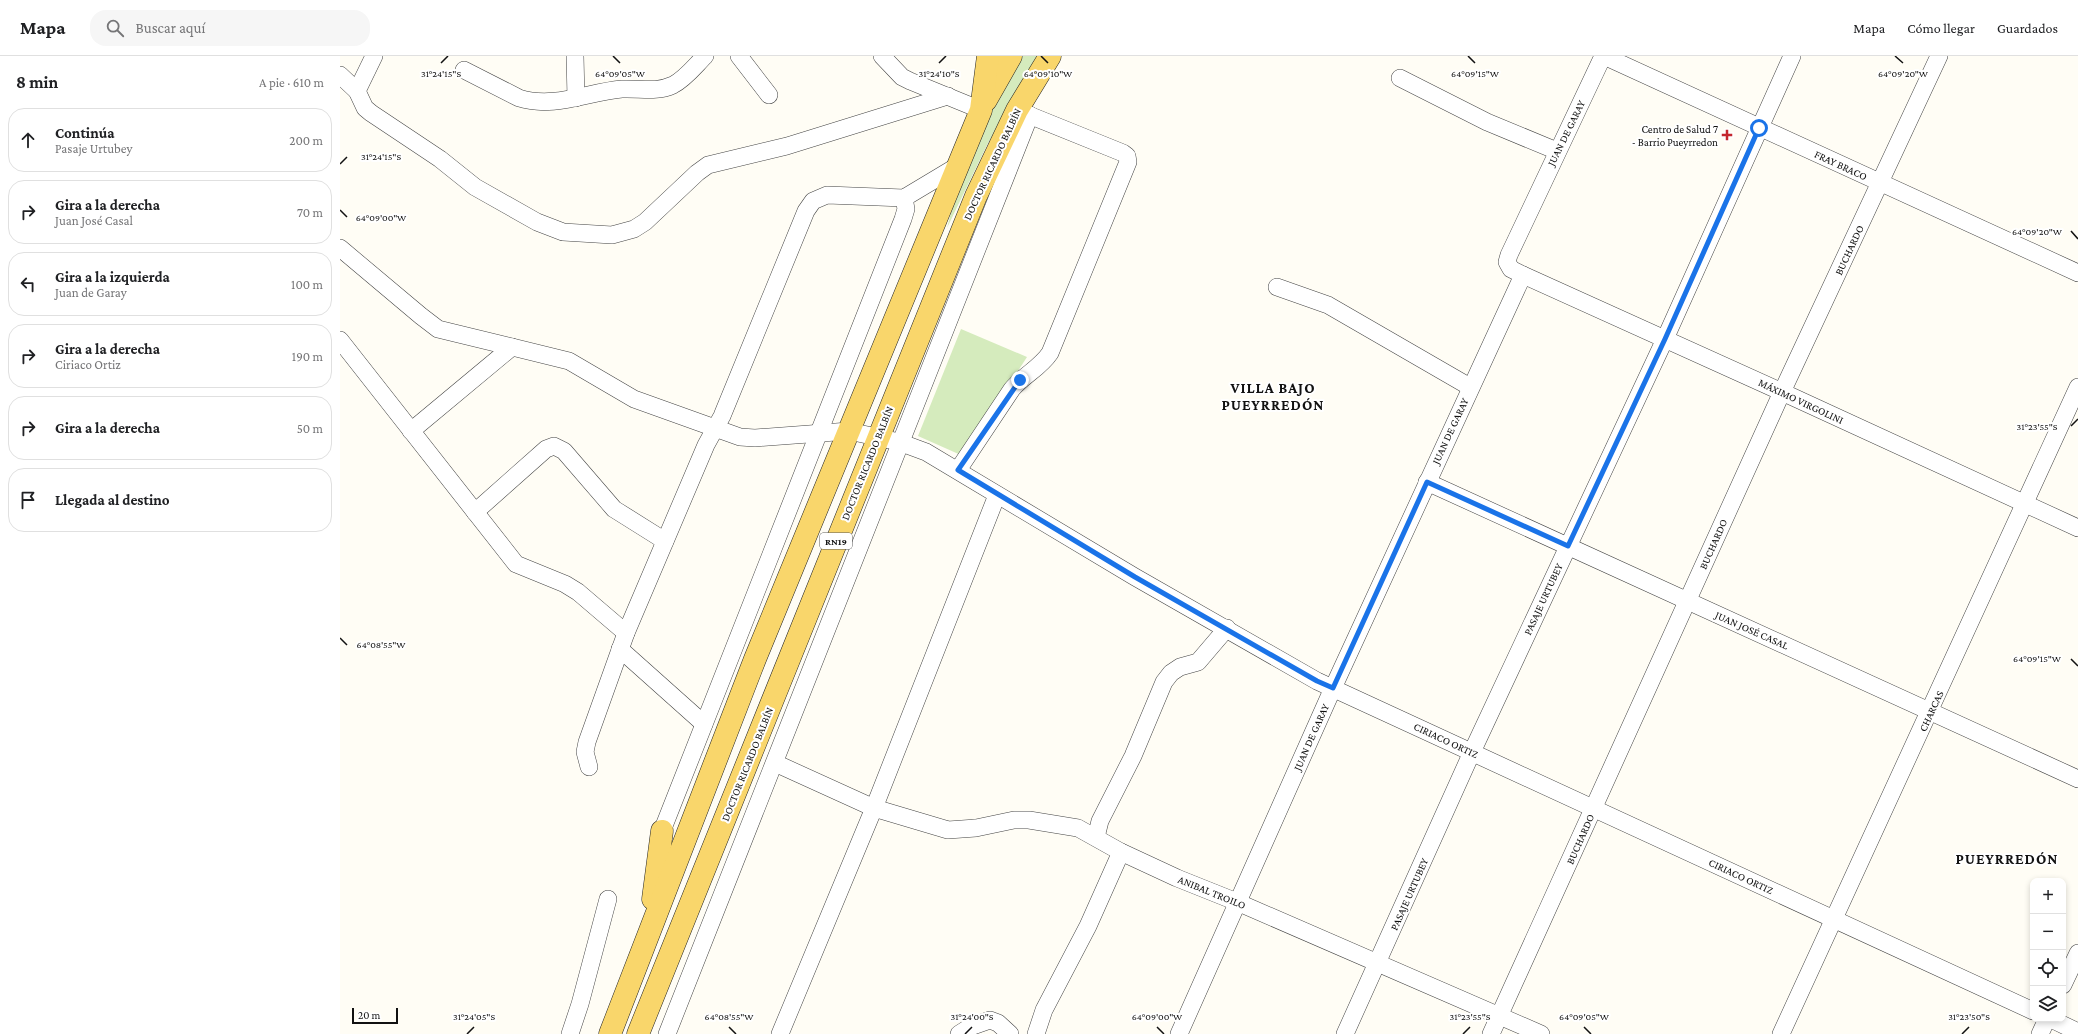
<!DOCTYPE html>
<html lang="es">
<meta charset="utf-8">
<style>
:root{--surface:#fff;--page:#f6f6f6;--text:#202124;--muted:#757577;--line:#e0e0e0}
body{margin:0;font-family:"Crimson Pro",serif;background:var(--page);color:var(--text)}
.controls{position:absolute;right:12px;bottom:12px;display:grid;overflow:hidden;border-radius:8px;box-shadow:0 2px 6px #0003}
.controls button{width:36px;height:36px;display:grid;place-items:center;padding:0;border:0;border-bottom:1px solid var(--line);background:var(--surface);color:var(--text);font:20px sans-serif}
.scale{position:absolute;left:12px;bottom:10px;width:46px;box-sizing:border-box;padding-left:4px;border:2px solid #111;border-top:0;font-size:11px;line-height:14px;white-space:nowrap;color:#111;-webkit-text-stroke:3px #fff;paint-order:stroke}
.stop{position:absolute;width:12px;height:12px;margin:-9px;border:3px solid #1a73e8;border-radius:50%;background:#fff}
.stop.end{background:#1a73e8;border-color:#fff;box-shadow:0 1px 4px #0008}
.list{margin:0;padding:0;list-style:none}
h2{display:flex;justify-content:space-between;align-items:center;height:52px;margin:0;padding:0 16px;font-size:17px}
h2 small{font-size:13px;font-weight:400;color:var(--muted)}
.list li{display:grid;grid-template-columns:26px 1fr auto;gap:12px;align-items:center;box-sizing:border-box;height:64px;margin:0 8px 8px;padding:0 8px;border:1px solid var(--line);border-radius:16px}
.list b{display:block;font-size:15px;white-space:nowrap}
.list p{margin:0;font-size:13px;white-space:nowrap;color:var(--muted)}
.list em{font-size:13px;font-style:normal;color:var(--muted)}
.icon{flex:none;width:22px;height:22px;fill:none;stroke:currentColor;stroke-width:2;stroke-linecap:round;stroke-linejoin:round}
.map{position:relative;flex:none;width:1738px;height:978px;overflow:hidden}
header{display:flex;align-items:center;gap:24px;box-sizing:border-box;height:56px;padding:0 20px;background:var(--surface);border-bottom:1px solid var(--line)}
header strong{font-size:19px}
nav{display:flex;gap:22px;margin-inline-start:auto;font-size:14px}
.search{width:280px;height:36px;background:var(--page);display:flex;align-items:center;gap:10px;box-sizing:border-box;padding:0 14px;border-radius:16px;color:var(--muted);font-size:15px}
main{display:flex}
aside{flex:1;background:var(--surface)}
.map>svg:first-child{display:block}
.green{fill:#d5ebbd}
.lines{fill:none;stroke-linecap:round;stroke-linejoin:round}
.street-casing{stroke:#444;stroke-width:18}
.primary-casing{stroke:#222;stroke-width:23}
.street{stroke:#fff;stroke-width:17}
.primary{stroke:#f9d66b;stroke-width:22}
.route{stroke:#1a73e8;stroke-width:5}
.ticks{fill:none;stroke:#111;stroke-width:1.5}
.poi-dot{fill:#c4262e;stroke:#fff;stroke-width:1.5}
.labels{text-anchor:middle;dominant-baseline:central;stroke-width:4;stroke-linejoin:round;paint-order:stroke}
.shield{fill:#fff;stroke:#585858;stroke-width:1}
.shield-label{font-size:10px;font-weight:bold;fill:#111}
.poi-label{font-size:11px;fill:#111;stroke:#fff;text-anchor:end}
.street-label{font-size:11px;fill:#111;stroke:#fff}
.district-label{font-size:15px;font-weight:bold;letter-spacing:1px;fill:#111;stroke:#fff}
.ticks-label{font-size:10px;text-anchor:middle;fill:#111;stroke:#fff;stroke-width:4;stroke-linejoin:round;paint-order:stroke}
</style>
<header>
<strong>Mapa</strong>
<div class="search"><svg class="icon" aria-label="search" viewBox="0 0 24 24"><circle cx="10" cy="10" r="6"/><path d="M15 15l6 6"/></svg>Buscar aquí</div>
<nav><a>Mapa</a><a>Cómo llegar</a><a>Guardados</a></nav>
</header>
<main>
<aside>
<h2>8 min<small>A pie · 610 m</small></h2>
<ul class="list">
<li><svg class="icon" aria-label="ahead" viewBox="0 0 24 24"><path d="M12 20V5M6 11l6-6 6 6"/></svg><div><b>Continúa</b><p>Pasaje Urtubey</p></div><em>200 m</em></li>
<li><svg class="icon" aria-label="right" viewBox="0 0 24 24"><path d="M7 20v-9h11M14 6l5 5-5 5"/></svg><div><b>Gira a la derecha</b><p>Juan José Casal</p></div><em>70 m</em></li>
<li><svg class="icon" aria-label="left" viewBox="0 0 24 24"><path d="M17 20v-9H6M10 6l-5 5 5 5"/></svg><div><b>Gira a la izquierda</b><p>Juan de Garay</p></div><em>100 m</em></li>
<li><svg class="icon" aria-label="right" viewBox="0 0 24 24"><path d="M7 20v-9h11M14 6l5 5-5 5"/></svg><div><b>Gira a la derecha</b><p>Ciriaco Ortiz</p></div><em>190 m</em></li>
<li><svg class="icon" aria-label="right" viewBox="0 0 24 24"><path d="M7 20v-9h11M14 6l5 5-5 5"/></svg><div><b>Gira a la derecha</b></div><em>50 m</em></li>
<li><svg class="icon" aria-label="arrive" viewBox="0 0 24 24"><path d="M6 21V4h12l-3 4 3 4H6"/></svg><div><b>Llegada al destino</b></div></li>
</ul>
</aside>
<div class="map">
<svg width="1738" height="978" viewBox="0 0 1738 978">
<rect width="100%" height="100%" fill="#fffdf5"/>
<g class="green">
<path d="M 683,0 L 699,0 L 648,87 L 607,172 L 628,92 L 653,43 Z"/>
<path d="M 621,273 L 687,301 L 623,400 L 578,380 Z"/>
</g>
<g class="lines">
<defs>
<g id="street">
<path d="M 235,0 L 236,42"/>
<path d="M 399,0 L 429,39"/>
<path d="M 542,0 L 562,21 L 570,25 L 641,54"/>
<path d="M 1264,0 L 1738,217"/>
<path d="M 124,14 L 179,42 C 214,53 247,36 282,33 C 300,32 316,37 333,29 C 345,23 355,10 365,0"/>
<path d="M 0,19 L 17,35 L 25,52 L 31,57 L 100,103 L 135,131 L 197,166 L 223,176 L 272,179 L 294,173 L 305,166 L 357,117 L 368,109 L 447,90 L 608,40"/>
<path d="M 1060,22 L 1147,66 L 1217,95"/>
<path d="M 17,35 L 34,0"/>
<path d="M 0,192 L 81,260 L 98,273 L 229,305 L 294,343 L 400,381 L 415,382 L 509,375 L 559,386 L 586,396 L 795,521 L 977,625 L 1693,955"/>
<path d="M 1183,219 L 1442,336 L 1738,472"/>
<path d="M 937,231 L 988,249 L 1130,331"/>
<path d="M 0,284 L 176,508 L 225,528 L 238,536 L 286,577"/>
<path d="M 71,375 L 172,291"/>
<path d="M 618,414 L 672,333 C 684,319 700,312 710,297 L 788,106 L 787,100 L 783,97 L 679,55"/>
<path d="M 1087,426 L 1738,723"/>
<path d="M 135,456 L 206,393 L 214,390 L 224,395 L 274,453 L 325,485"/>
<path d="M 280,593 L 364,668"/>
<path d="M 435,707 L 534,752 L 608,774 L 636,772 L 674,764 L 689,764 L 738,772 L 781,796 L 837,822 L 897,846 L 1201,978"/>
<path d="M 249,711 L 245,696 L 247,686 L 286,577 L 366,389 L 382,360 L 466,155 L 473,145 L 487,139 L 564,142 L 619,109"/>
<path d="M 322,775 L 563,163 L 566,153 L 564,142"/>
<path d="M 756,781 L 760,765 L 793,700 L 824,626 L 831,617 L 840,611 L 858,606 L 887,572"/>
<path d="M 1723,929 L 1738,897"/>
<path d="M 1711,963 L 1738,976"/>
<path d="M 230,978 L 240,948 L 268,843"/>
<path d="M 327,978 L 690,59"/>
<path d="M 440,978 L 534,752 L 657,439"/>
<path d="M 619,978 L 630,971 L 650,964 L 658,967 L 670,978"/>
<path d="M 696,978 L 704,954 L 748,870 L 781,796"/>
<path d="M 839,978 L 993,632 L 1183,219 L 1171,213 L 1167,206 L 1169,199 L 1263,0"/>
<path d="M 1005,978 L 1132,696 L 1325,283 L 1452,0"/>
<path d="M 1151,978 L 1442,336 L 1599,0"/>
<path d="M 1441,978 L 1738,331"/>
<path d="M 1700,978 L 1707,963"/>
</g>
<g id="primary">
<path d="M 646,44 L 671,0"/>
<path d="M 313,843 L 322,775"/>
<path d="M 270,978 L 415,603 L 641,54 L 648,0"/>
<path d="M 298,978 L 636,140 L 677,54 L 710,0"/>
</g>
</defs>
<use href="#street" class="street-casing"/>
<use href="#primary" class="primary-casing"/>
<use href="#street" class="street"/>
<use href="#primary" class="primary"/>
</g>
<g class="lines">
<path class="route" d="M 680,324 L 618,414 L 795,521 L 977,625 L 993,632 L 1087,426 L 1228,490 L 1325,283 L 1419,72"/>
</g>
<path class="ticks" d="M 273,0 L 280,7M 701,0 L 708,7M 1128,0 L 1135,7M 1555,0 L 1563,7M 101,7 L 108,0M 599,7 L 606,0M 0,108 L 7,101M 0,154 L 7,161M 1731,175 L 1738,183M 1731,370 L 1738,363M 0,582 L 7,589M 1731,603 L 1738,610M 389,971 L 396,978M 817,971 L 824,978M 1244,971 L 1251,978M 127,978 L 134,971M 625,978 L 632,971M 1123,978 L 1130,971M 1622,978 L 1629,971"/>
<path class="poi-dot" d="M1385 73h4v4h4v4h-4v4h-4v-4h-4v-4h4z"/>
<g class="labels">
<rect class="shield" x="480" y="477" width="32" height="16" rx="3"/>
<g class="shield-label">
<text x="496" y="485">RN19</text>
</g>
<g class="poi-label">
<text x="1378" y="73">Centro de Salud 7<tspan x="1378" dy="13">- Barrio Pueyrredon</tspan></text>
</g>
<g class="street-label">
<text transform="translate(1226 77) rotate(-64)">JUAN DE GARAY</text>
<text transform="translate(652 108) rotate(-65)">DOCTOR RICARDO BALBÍN</text>
<text transform="translate(1501 109) rotate(25)">FRAY BRACO</text>
<text transform="translate(1509 194) rotate(-65)">BUCHARDO</text>
<text transform="translate(1461 345) rotate(25)">MÁXIMO VIRGOLINI</text>
<text transform="translate(1110 375) rotate(-65)">JUAN DE GARAY</text>
<text transform="translate(527 407) rotate(-68)">DOCTOR RICARDO BALBÍN</text>
<text transform="translate(1373 488) rotate(-66)">BUCHARDO</text>
<text transform="translate(1203 543) rotate(-65)">PASAJE URTUBEY</text>
<text transform="translate(1412 574) rotate(24)">JUAN JOSÉ CASAL</text>
<text transform="translate(1591 655) rotate(-65)">CHARCAS</text>
<text transform="translate(971 681) rotate(-66)">JUAN DE GARAY</text>
<text transform="translate(1106 684) rotate(25)">CIRIACO ORTIZ</text>
<text transform="translate(407 708) rotate(-68)">DOCTOR RICARDO BALBÍN</text>
<text transform="translate(1240 783) rotate(-66)">BUCHARDO</text>
<text transform="translate(1401 820) rotate(25)">CIRIACO ORTIZ</text>
<text transform="translate(872 836) rotate(22)">ANIBAL TROILO</text>
<text transform="translate(1069 838) rotate(-66)">PASAJE URTUBEY</text>
</g>
<g class="district-label">
<text x="933" y="332">VILLA BAJO<tspan x="933" dy="17">PUEYRREDÓN</tspan></text>
<text x="1667" y="803">PUEYRREDÓN</text>
</g>
</g>
<g class="ticks-label">
<text x="1563" y="21">64°09'20"W</text>
<text x="101" y="21">31°24'15"S</text>
<text x="280" y="21">64°09'05"W</text>
<text x="599" y="21">31°24'10"S</text>
<text x="708" y="21">64°09'10"W</text>
<text x="1135" y="21">64°09'15"W</text>
<text x="41" y="104">31°24'15"S</text>
<text x="41" y="165">64°09'00"W</text>
<text x="1697" y="179">64°09'20"W</text>
<text x="1697" y="374">31°23'55"S</text>
<text x="41" y="592">64°08'55"W</text>
<text x="1697" y="606">64°09'15"W</text>
<text x="134" y="964">31°24'05"S</text>
<text x="632" y="964">31°24'00"S</text>
<text x="1130" y="964">31°23'55"S</text>
<text x="389" y="964">64°08'55"W</text>
<text x="817" y="964">64°09'00"W</text>
<text x="1244" y="964">64°09'05"W</text>
<text x="1629" y="964">31°23'50"S</text>
</g>
</svg>
<div class="controls">
<button>+</button>
<button>−</button>
<button><svg class="icon" aria-label="locate" viewBox="0 0 24 24"><circle cx="12" cy="12" r="6"/><path d="M12 2v4M12 18v4M2 12h4M18 12h4"/></svg></button>
<button><svg class="icon" aria-label="layers" viewBox="0 0 24 24"><path d="M12 4l9 5-9 5-9-5zM3 14l9 5 9-5"/></svg></button>
</div>
<div class="scale">20 m</div>
<div class="stop" style="left:1419px;top:72px"></div>
<div class="stop end" style="left:680px;top:324px"></div>
</div>
</main>
